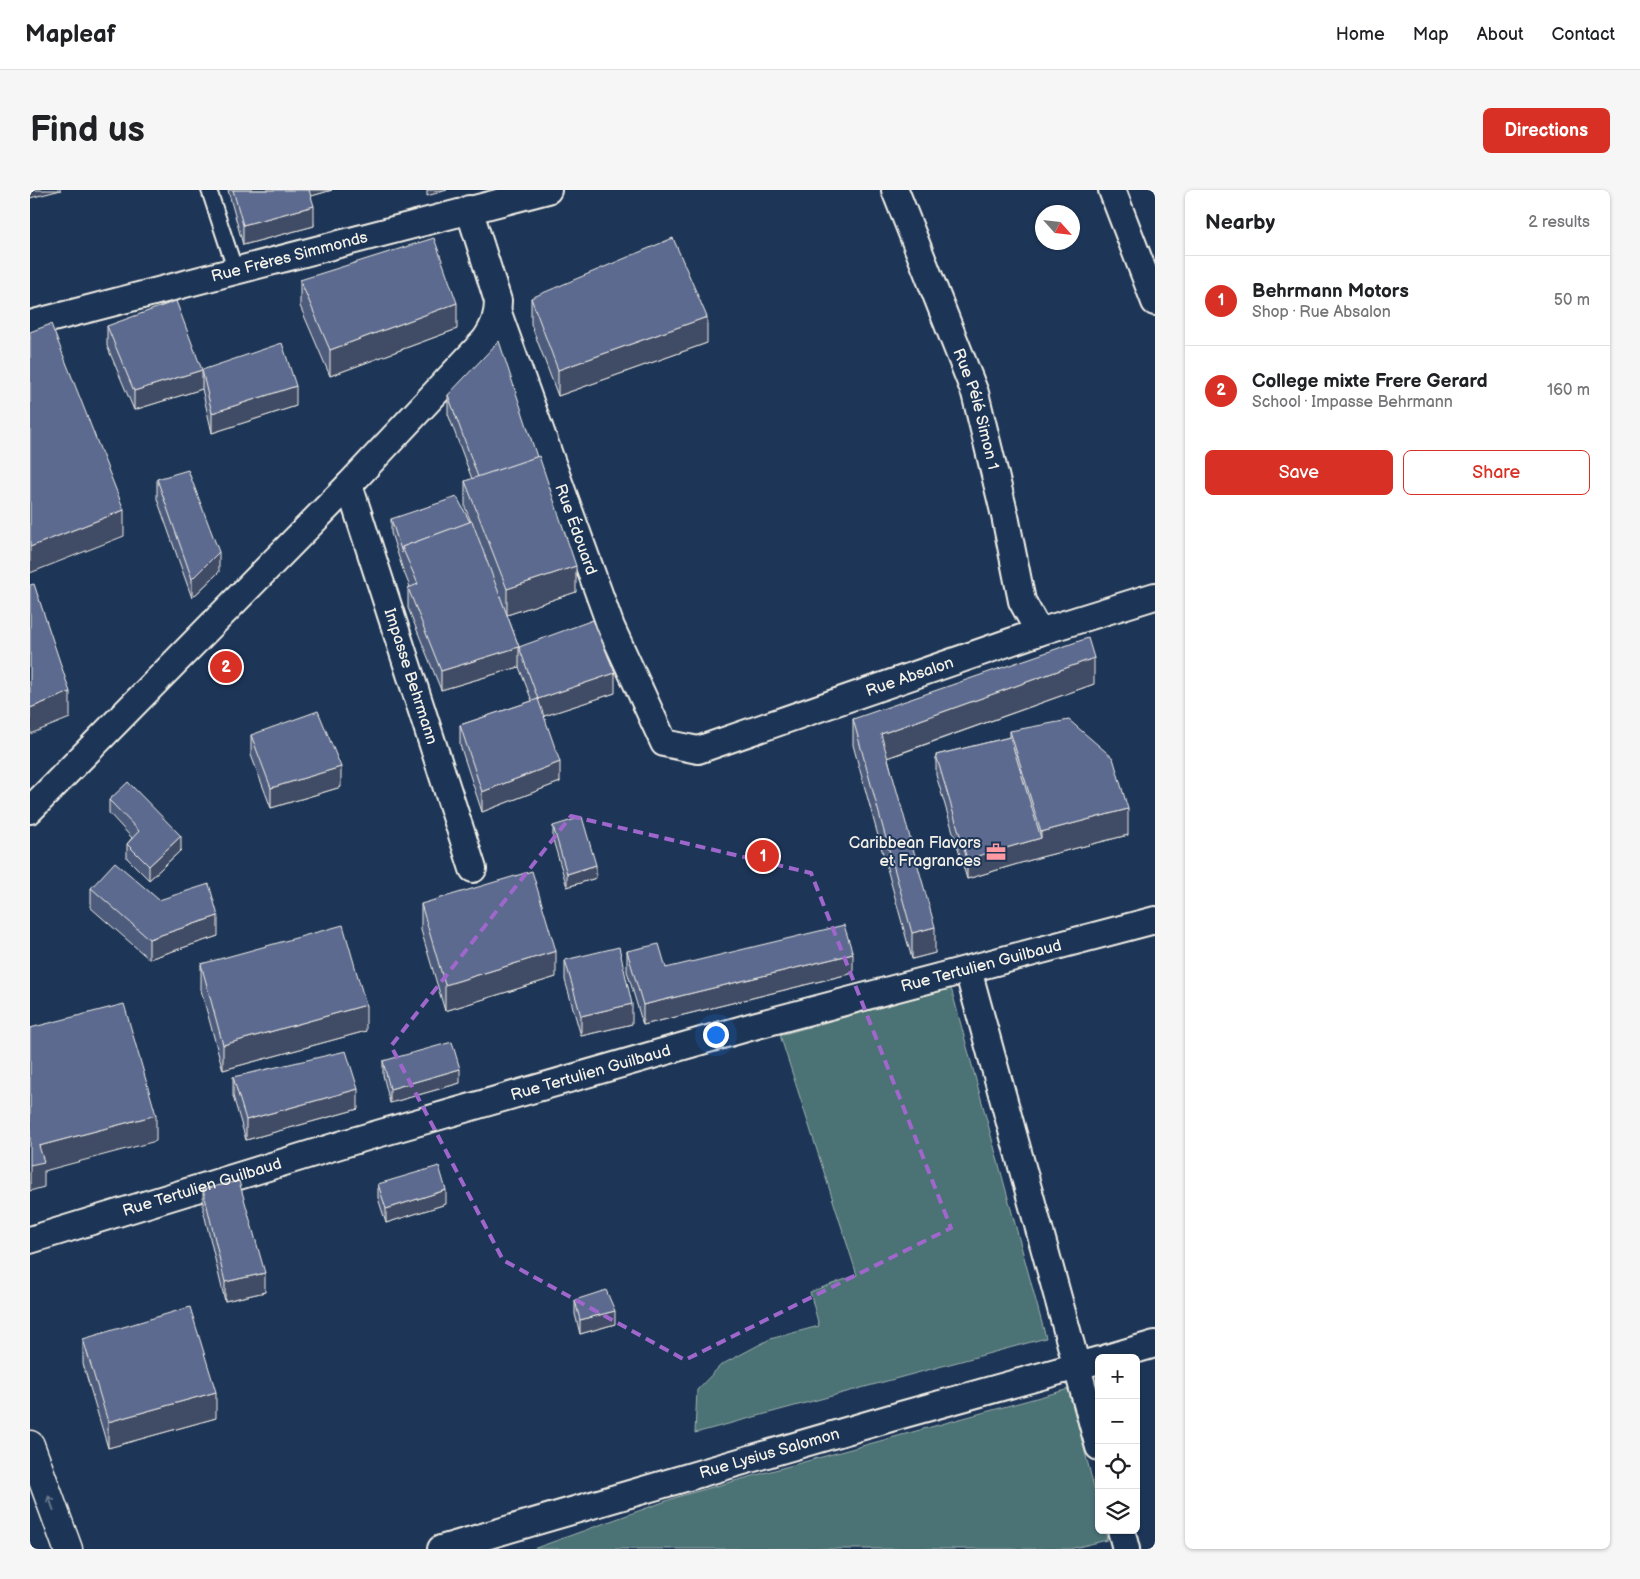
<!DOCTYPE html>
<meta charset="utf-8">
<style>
:root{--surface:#fff;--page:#f6f6f6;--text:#202124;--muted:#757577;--line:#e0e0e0;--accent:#d93025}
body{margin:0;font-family:"Balsamiq Sans",sans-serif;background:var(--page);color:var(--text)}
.controls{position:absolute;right:15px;bottom:15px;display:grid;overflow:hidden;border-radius:8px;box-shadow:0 1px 4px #0004}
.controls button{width:45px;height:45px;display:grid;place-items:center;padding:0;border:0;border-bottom:1px solid var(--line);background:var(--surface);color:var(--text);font:25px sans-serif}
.compass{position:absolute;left:1005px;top:15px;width:45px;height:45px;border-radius:50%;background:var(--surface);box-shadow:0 1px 4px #0004;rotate:117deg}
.you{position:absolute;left:685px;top:844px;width:18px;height:18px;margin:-12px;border:4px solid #fff;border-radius:50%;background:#1a73e8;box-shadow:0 0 0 8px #1a73e833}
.badge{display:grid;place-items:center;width:32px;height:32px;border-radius:50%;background:var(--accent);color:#fff;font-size:16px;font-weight:700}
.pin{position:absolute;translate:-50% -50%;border:2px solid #fff;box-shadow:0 1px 5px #0006}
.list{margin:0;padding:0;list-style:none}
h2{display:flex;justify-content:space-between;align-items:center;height:65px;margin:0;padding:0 20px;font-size:21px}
h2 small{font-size:16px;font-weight:400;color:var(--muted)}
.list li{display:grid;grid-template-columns:32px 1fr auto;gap:15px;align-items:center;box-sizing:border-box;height:90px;padding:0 20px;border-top:1px solid var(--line)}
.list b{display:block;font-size:19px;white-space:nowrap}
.list p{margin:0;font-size:16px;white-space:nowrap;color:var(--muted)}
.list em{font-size:16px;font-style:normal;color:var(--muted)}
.actions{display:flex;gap:10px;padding:15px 20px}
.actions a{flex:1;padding:11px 0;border:1px solid var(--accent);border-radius:8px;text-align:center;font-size:18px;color:var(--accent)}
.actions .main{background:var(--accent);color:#fff}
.icon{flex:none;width:28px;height:28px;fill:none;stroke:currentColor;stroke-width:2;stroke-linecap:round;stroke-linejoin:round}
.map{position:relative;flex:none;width:1125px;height:1359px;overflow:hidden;border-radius:8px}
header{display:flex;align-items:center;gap:30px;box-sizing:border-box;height:70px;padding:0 25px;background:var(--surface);border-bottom:1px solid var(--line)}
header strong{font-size:24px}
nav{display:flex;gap:28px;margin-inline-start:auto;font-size:18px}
.intro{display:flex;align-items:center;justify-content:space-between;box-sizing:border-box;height:120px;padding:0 30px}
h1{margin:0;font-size:35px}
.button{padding:12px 22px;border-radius:8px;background:var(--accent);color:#fff;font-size:18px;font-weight:700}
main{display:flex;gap:30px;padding:0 30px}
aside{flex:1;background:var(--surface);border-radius:8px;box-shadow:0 1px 4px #0004}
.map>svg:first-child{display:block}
.green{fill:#4c7274;stroke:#a0b2ae}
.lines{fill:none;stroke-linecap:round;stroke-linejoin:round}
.lane-casing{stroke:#f4f1e8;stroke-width:18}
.street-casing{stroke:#f4f1e8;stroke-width:30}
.secondary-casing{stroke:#f4f1e8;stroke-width:31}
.lane{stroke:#1d3557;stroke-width:14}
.street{stroke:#1d3557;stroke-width:26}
.secondary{stroke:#1d3557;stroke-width:28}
.wall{fill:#4e5c7c;stroke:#f4f1e8}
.shaded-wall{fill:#404b65;stroke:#f4f1e8}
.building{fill:#5b6b90;stroke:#f4f1e8}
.oneway{stroke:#68778a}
.marked{fill:none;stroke:#9f67cb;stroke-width:4;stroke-dasharray:10 6;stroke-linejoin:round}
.labels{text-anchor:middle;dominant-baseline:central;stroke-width:4;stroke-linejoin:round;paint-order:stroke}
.street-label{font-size:16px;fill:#f4f1e8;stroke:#1d3557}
.poi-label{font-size:16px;fill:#f4f1e8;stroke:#1d3557;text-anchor:end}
</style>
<header>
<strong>Mapleaf</strong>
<nav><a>Home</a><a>Map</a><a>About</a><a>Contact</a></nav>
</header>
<div class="intro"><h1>Find us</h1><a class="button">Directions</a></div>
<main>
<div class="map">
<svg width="1125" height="1359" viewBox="0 0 1125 1359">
<rect width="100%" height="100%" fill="#1d3557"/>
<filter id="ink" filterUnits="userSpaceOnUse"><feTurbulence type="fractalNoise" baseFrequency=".02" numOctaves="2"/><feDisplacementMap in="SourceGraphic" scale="10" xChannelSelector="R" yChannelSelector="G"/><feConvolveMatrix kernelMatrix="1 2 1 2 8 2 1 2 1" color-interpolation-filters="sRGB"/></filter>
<g filter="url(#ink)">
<g class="green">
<path d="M 921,798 L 1016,1148 L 665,1243 L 667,1200 L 691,1175 L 740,1149 L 789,1136 L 780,1102 L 827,1085 L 750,845 Z"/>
<path d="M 1039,1199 L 1069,1317 L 1069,1340 L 1075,1340 L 1077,1350 L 1040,1359 L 503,1359 L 650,1306 Z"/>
</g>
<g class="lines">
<defs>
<path id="lane" d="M 179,0 L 206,82"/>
<g id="street">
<path id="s1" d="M 865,0 L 945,203 L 975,326 L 992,411 L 1009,442"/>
<path d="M 1082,0 L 1125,112"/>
<path id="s2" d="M 468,123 L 581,437 L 634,553 L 668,560 L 1009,442 L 1125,406"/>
<path id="s3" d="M 0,134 L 518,0"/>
<path id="s4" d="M 319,295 L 443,679"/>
<path d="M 0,620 L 319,295 L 455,150 C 464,137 468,126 468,111 L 439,19"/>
<path d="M 938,780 L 1069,1257"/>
<path id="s5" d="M 0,1050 L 323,951 L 727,835 L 1125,730"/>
<path d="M 1077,1168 L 1125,1154"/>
<path d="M 1091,1340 L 1096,1359"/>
<path id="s6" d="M 411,1359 L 871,1225 L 1069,1170"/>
</g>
<path id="secondary" d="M 0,1255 L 38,1359"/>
</defs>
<use href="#lane" class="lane-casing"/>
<use href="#street" class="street-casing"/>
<use href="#secondary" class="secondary-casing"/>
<use href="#lane" class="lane"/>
<use href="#street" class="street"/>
<use href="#secondary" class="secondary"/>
</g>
<g class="wall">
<path d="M 198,0 L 302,0 L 281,6 L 284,36 L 213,55 Z"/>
<path d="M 270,90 L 427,139 L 300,186 L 270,116 Z"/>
<path d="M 501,108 L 677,153 L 528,206 L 501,134 Z"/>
<path d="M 77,136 L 172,180 L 266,216 L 182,243 L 172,199 L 104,220 L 77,156 Z"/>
<path d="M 418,205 L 546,402 L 477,425 L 489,457 L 585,503 L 514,526 L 530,592 L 452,622 L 430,555 L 430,535 L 502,511 L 489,477 L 411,500 L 378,418 L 378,398 L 380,397 L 372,377 L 361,343 L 361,329 L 441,332 L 435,317 L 435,291 L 442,289 L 418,224 Z"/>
<path d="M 127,289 L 189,382 L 162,408 L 127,309 Z"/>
<path d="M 1064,494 L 858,568 L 905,763 L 882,769 L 823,555 L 823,529 Z"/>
<path d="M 980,541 L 1098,645 L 1011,667 L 937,689 L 906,585 L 906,565 L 980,547 Z"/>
<path d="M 221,545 L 311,597 L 241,618 L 221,565 Z"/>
<path d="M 79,610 L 151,660 L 119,690 L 97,668 L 97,654 L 102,648 L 79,623 Z"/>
<path d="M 523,636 L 566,688 L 537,697 L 523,650 Z"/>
<path d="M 61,698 L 129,710 L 188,746 L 119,769 L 61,718 Z"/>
<path d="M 391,714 L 526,787 L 415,821 L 391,740 Z"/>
<path d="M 597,761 L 636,778 L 823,783 L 613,835 L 597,781 Z"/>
<path d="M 535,770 L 602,834 L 551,846 L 535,790 Z"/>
<path d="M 171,774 L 336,841 L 193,880 L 171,800 Z"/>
<path d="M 353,871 L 430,893 L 360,913 L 353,885 Z"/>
<path d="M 203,887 L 328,919 L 216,950 L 203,906 Z"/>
<path d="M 348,994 L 416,1014 L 356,1033 L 348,1008 Z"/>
<path d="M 173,999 L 235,1102 L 195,1111 L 173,1019 Z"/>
<path d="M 545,1110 L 585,1134 L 550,1144 L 545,1124 Z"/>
<path d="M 53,1149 L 186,1228 L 78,1258 L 53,1174 Z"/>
</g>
<g class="shaded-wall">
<path d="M 0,0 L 31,0 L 0,8 Z"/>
<path d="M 275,0 L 302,0 L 275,8 Z"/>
<path d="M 397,0 L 417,0 L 397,6 Z"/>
<path d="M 284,16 L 284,36 L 213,55 L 213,35 Z"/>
<path d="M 427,113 L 427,139 L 300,186 L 300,160 Z"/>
<path d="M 677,127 L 677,153 L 528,206 L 528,180 Z"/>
<path d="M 172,180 L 172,199 L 104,220 L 104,201 Z"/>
<path d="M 266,196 L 266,216 L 182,243 L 182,223 Z"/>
<path d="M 94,320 L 94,346 L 0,383 L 0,357 Z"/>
<path d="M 189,362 L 189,382 L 162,408 L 162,389 Z"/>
<path d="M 546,376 L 546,402 L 477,425 L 477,399 Z"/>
<path d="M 489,457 L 489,477 L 411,500 L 411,481 Z"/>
<path d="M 1064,468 L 1064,494 L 851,570 L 851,544 Z"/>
<path d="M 585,483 L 585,503 L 508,528 L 508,509 Z"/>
<path d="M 40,502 L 40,528 L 0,544 L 0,518 Z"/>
<path d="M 530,572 L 530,592 L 452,622 L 452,602 Z"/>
<path d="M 311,577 L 311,597 L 241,618 L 241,598 Z"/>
<path d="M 1098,619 L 1098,645 L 1011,667 L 937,689 L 937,669 L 1011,648 L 1011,642 Z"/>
<path d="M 151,646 L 151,660 L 119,690 L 119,676 Z"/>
<path d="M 566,675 L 566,688 L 537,697 L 537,684 Z"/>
<path d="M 188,726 L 188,746 L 119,769 L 119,749 Z"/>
<path d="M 905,737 L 905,763 L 882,769 L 882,743 Z"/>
<path d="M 526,761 L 526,787 L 415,821 L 415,795 Z"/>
<path d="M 823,764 L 823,783 L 613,835 L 613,815 Z"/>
<path d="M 602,814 L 602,834 L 551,846 L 551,826 Z"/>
<path d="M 336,815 L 336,841 L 193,880 L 193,855 Z"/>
<path d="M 430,879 L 430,893 L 360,913 L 360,899 Z"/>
<path d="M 328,899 L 328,919 L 216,950 L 216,930 Z"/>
<path d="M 126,925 L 126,951 L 14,981 L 14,997 L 0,1001 L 0,975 L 9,956 Z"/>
<path d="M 416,1000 L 416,1014 L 356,1033 L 356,1019 Z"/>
<path d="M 235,1083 L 235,1102 L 195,1111 L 195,1092 Z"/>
<path d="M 585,1121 L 585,1134 L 550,1144 L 550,1130 Z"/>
<path d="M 186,1202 L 186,1228 L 78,1258 L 78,1232 Z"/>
</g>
<g class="building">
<path d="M 203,0 L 279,0 L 284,16 L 213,35 Z"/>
<path d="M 404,48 L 427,113 L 300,160 L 270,90 Z"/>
<path d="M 643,48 L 677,127 L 528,180 L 501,108 Z"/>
<path d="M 146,111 L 172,180 L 104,201 L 77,136 Z"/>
<path d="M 21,134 L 94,320 L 0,357 L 0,142 Z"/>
<path d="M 469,151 L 507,267 L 448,287 L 418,205 Z"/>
<path d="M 252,153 L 266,196 L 182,223 L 172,180 Z"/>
<path d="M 509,266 L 546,376 L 477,399 L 435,291 Z"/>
<path d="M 158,280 L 189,362 L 162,389 L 127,289 Z"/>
<path d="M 427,307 L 440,332 L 372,357 L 372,363 L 361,329 Z"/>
<path d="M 442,331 L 489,457 L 563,430 L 585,483 L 508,509 L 530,572 L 452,602 L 430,535 L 508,509 L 489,457 L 411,481 L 378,398 L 388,394 L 372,357 Z"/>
<path d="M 4,394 L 40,502 L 0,518 L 0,395 Z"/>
<path d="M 1058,448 L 1064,468 L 851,544 L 905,737 L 882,743 L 823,529 Z"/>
<path d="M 288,521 L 311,577 L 241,598 L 221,545 Z"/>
<path d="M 1039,530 L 1083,568 L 1098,619 L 1011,642 L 980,541 Z"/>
<path d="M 980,547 L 1011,648 L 937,669 L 906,565 Z"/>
<path d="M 98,592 L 151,646 L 119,676 L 97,654 L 109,641 L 79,610 Z"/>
<path d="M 552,627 L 566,675 L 537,684 L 523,636 Z"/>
<path d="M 85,672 L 129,710 L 179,694 L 188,726 L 119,749 L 61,698 Z"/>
<path d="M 502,681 L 526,761 L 415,795 L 391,714 Z"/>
<path d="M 313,735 L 336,815 L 193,855 L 171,774 Z"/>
<path d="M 814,735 L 823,764 L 613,815 L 597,761 L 629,754 L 636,778 Z"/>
<path d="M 589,757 L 602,814 L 551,826 L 535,770 Z"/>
<path d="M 94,814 L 126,925 L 9,956 L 14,972 L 0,975 L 0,838 Z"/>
<path d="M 422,852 L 430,879 L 360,899 L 353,871 Z"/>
<path d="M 316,861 L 328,899 L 216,930 L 203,887 Z"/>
<path d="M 409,976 L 416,1000 L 356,1019 L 348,994 Z"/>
<path d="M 209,991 L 235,1083 L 195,1092 L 173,999 Z"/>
<path d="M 576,1100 L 585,1121 L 550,1130 L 545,1110 Z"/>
<path d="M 160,1117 L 186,1202 L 78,1232 L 53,1149 Z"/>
</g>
<defs><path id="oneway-shaft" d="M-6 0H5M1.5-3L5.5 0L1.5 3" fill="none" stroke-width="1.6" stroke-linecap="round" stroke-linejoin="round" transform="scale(1.25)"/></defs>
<use class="oneway" href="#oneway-shaft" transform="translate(21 1313) rotate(-110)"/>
</g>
<path class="marked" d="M 541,626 L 781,683 L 921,1038 L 655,1170 L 473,1070 L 361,856 Z"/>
<defs>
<symbol id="office-bare" viewBox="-9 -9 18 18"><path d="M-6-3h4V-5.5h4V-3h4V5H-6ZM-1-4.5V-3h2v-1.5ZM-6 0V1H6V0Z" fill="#ff9aa2" stroke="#1d3557" stroke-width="2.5" paint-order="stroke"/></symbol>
</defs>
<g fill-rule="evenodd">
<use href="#office-bare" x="952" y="648" width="28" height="28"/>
</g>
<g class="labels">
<g class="street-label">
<text stroke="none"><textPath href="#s3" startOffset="268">Rue Frères Simmonds</textPath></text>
<text stroke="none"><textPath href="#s1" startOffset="234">Rue Pélé Simon 1</textPath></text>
<text stroke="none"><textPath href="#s2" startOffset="230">Rue Édouard</textPath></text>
<text stroke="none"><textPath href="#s4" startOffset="201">Impasse Behrmann</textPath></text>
<text stroke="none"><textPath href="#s2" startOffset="720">Rue Absalon</textPath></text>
<text stroke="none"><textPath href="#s5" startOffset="990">Rue Tertulien Guilbaud</textPath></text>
<text stroke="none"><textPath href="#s5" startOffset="585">Rue Tertulien Guilbaud</textPath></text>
<text stroke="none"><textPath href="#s5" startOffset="180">Rue Tertulien Guilbaud</textPath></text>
<text stroke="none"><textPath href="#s6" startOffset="342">Rue Lysius Salomon</textPath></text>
</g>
<g class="poi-label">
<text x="951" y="653">Caribbean Flavors<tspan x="951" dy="18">et Fragrances</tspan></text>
</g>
</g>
</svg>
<div class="controls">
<button>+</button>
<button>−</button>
<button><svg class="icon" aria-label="locate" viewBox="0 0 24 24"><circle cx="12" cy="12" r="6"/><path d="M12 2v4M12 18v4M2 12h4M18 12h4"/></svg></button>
<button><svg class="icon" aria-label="layers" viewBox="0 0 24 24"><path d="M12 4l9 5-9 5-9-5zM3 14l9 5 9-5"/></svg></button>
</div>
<svg class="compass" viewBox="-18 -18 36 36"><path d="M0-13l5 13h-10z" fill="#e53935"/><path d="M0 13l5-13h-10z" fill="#757577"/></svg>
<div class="you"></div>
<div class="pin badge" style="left:733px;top:666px">1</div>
<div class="pin badge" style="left:196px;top:477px">2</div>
</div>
<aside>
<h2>Nearby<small>2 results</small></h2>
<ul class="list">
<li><span class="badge">1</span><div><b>Behrmann Motors</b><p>Shop · Rue Absalon</p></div><em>50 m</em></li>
<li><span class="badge">2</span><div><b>College mixte Frere Gerard</b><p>School · Impasse Behrmann</p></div><em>160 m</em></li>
</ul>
<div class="actions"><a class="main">Save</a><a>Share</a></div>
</aside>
</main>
